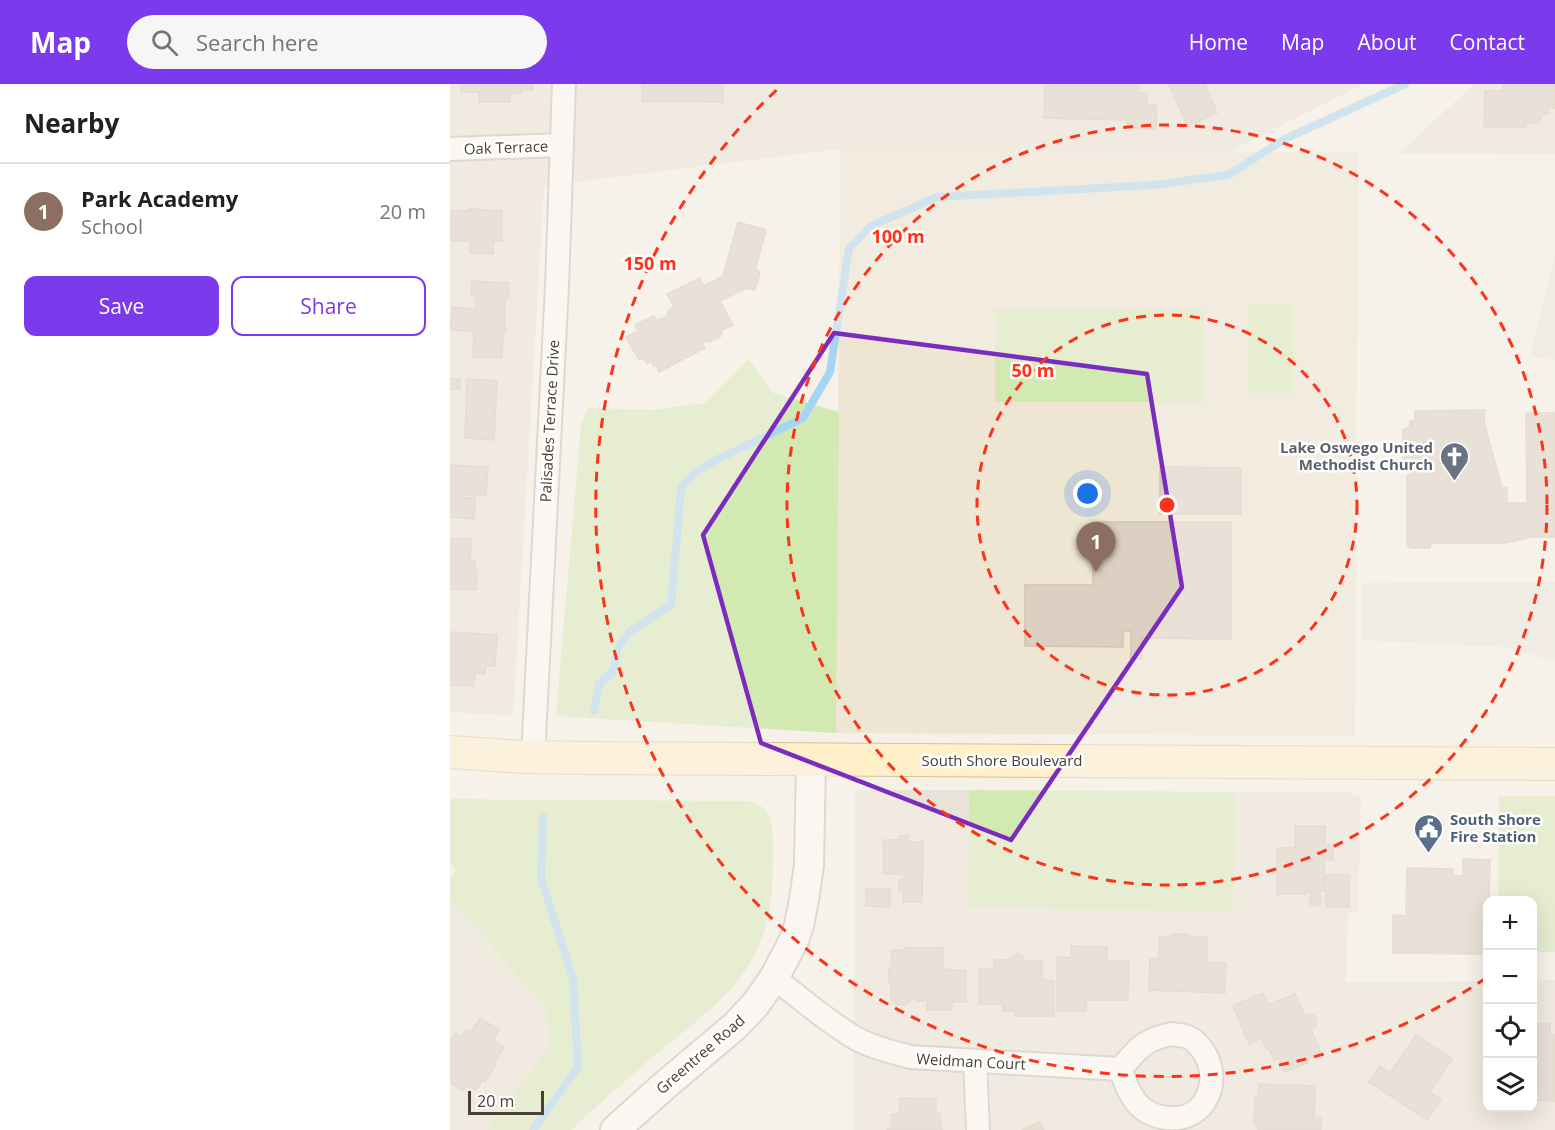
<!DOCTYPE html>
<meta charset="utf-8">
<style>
:root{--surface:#fff;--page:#f6f6f6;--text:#202124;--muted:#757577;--line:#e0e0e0;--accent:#7c3aed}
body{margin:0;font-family:"Open Sans",sans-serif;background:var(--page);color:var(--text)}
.controls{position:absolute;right:18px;bottom:18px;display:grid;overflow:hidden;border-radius:12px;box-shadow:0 6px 24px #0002}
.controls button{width:54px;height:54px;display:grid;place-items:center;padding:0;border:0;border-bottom:2px solid var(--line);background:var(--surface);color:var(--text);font:30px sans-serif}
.scale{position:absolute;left:18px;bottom:15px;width:76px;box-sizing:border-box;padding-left:6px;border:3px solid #494137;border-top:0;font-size:16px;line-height:21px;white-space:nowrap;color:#494137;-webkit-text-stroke:4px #fff;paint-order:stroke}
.you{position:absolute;left:638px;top:410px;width:21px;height:21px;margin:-15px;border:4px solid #fff;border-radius:50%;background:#1a73e8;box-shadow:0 0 0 9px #1a73e833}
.badge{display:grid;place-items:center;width:39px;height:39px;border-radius:50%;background:var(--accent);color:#fff;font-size:20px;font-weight:700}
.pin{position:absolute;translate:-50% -50px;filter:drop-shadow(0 2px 3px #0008)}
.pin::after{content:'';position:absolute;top:32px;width:21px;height:18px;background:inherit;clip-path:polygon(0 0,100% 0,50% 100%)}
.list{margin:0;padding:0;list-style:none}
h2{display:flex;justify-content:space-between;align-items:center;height:78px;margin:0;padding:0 24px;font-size:26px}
h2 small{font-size:20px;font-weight:400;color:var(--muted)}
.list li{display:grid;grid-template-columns:39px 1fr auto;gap:18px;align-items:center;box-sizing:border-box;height:96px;padding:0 24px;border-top:2px solid var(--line)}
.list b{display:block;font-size:22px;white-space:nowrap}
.list p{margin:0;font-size:20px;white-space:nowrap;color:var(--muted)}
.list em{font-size:20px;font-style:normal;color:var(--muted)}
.actions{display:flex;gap:12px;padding:18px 24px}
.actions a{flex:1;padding:14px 0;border:2px solid var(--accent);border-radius:12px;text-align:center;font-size:21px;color:var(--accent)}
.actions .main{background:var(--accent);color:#fff}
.icon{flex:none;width:33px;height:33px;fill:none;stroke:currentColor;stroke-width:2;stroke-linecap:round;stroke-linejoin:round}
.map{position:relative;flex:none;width:1105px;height:1046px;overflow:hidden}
header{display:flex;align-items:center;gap:36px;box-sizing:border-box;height:84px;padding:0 30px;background:var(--accent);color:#fff}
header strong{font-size:28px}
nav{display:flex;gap:33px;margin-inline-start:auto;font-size:21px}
.search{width:420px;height:54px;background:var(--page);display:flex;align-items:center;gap:15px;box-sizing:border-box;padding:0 21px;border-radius:33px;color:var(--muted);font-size:22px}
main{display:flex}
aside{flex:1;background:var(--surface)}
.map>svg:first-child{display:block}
.residential{fill:#e9e3d7}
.education{fill:#eee5d3}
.green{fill:#d2e9b2}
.parking{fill:#e6e4e1}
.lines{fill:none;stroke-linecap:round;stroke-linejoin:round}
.stream{stroke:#a5d5f2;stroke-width:8}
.building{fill:#dacfc1;stroke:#d2c4b1;stroke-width:1.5}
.minor-casing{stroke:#c4bbae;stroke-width:26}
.tertiary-casing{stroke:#c4bbae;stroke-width:32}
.secondary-casing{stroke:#d5c399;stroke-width:34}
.minor{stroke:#fff;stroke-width:22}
.tertiary{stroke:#fff;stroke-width:28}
.secondary{stroke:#fff0c9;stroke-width:32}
.marked{fill:none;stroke:#7b2cbf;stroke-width:4.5;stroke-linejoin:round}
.ring{fill:none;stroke:#fd3218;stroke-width:3;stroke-dasharray:10 8}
.labels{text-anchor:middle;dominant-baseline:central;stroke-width:5;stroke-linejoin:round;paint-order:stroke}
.street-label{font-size:15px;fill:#494137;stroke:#fff}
.worship-label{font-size:15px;font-weight:bold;fill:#5b616d;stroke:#fff;text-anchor:end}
.service-label{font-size:15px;font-weight:bold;fill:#4e5e75;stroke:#fff;text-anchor:start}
.centre{fill:#fd3218;stroke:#fff;stroke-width:3}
.ring-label{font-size:18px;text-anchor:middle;font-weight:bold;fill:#fd3218;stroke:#fff;stroke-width:5;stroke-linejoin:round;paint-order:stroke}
</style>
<header>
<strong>Map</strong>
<div class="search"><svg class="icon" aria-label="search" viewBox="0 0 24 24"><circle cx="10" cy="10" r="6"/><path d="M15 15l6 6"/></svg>Search here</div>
<nav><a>Home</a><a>Map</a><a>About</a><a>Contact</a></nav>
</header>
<main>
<aside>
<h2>Nearby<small></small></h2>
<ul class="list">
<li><span class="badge" style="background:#8d6e63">1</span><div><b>Park Academy</b><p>School</p></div><em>20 m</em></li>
</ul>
<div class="actions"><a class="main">Save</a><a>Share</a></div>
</aside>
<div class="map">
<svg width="1105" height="1046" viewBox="0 0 1105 1046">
<rect width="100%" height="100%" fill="#f5f1e9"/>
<g class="residential">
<path d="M 0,0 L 914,0 L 779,68 L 390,65 L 94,102 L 63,632 L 0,628 Z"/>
<path d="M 1024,0 L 1105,0 L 1105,70 L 950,69 Z"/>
<path d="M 405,706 L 519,706 L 518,823 L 782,828 L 786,708 L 901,708 L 901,711 L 911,712 L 908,828 L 898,829 L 896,898 L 1037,897 L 1038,1024 L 1082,1024 L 1083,896 L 1105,896 L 1105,1046 L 404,1046 Z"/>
<path d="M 0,816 L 95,922 L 100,962 L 37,1046 L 0,1046 Z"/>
</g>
<path class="education" d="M 390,65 L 908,69 L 905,652 L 386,649 Z"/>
<g class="green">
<rect x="798" y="220" width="45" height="89"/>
<path d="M 545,225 L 753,226 L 753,318 L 545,318 Z"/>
<path d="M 299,275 L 323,309 L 389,328 L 386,649 L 106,632 L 131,341 L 138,324 L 201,326 L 255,319 Z"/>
<path d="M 519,706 L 786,708 L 783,828 L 518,823 Z"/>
<path d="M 1049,712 L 1105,712 L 1105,868 L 1083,868 L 1082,816 L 1048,816 Z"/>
<path d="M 0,714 L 49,716 L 296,717 C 323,721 323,741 323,762 C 323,793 323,823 312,853 C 293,906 251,932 210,967 C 180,992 150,1019 121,1046 L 37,1046 L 100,962 L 95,922 L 0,816 L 0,794 L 6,785 L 0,779 Z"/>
</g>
<g class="parking">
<path d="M 1105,170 L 1105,276 L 1080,272 Z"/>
<path d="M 1105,498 L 1105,577 L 1054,563 L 912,556 L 912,499 Z"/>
</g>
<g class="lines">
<g class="stream">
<path d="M 144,627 L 149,600 L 163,587 L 168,564 L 180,547 L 221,521 L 231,404 L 244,389 L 266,376 L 353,334 L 380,288 L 399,164 L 421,142 L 487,113 L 704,101 L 778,91 L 835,55 L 955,0"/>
<path d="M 83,1046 L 128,983 L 123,895 L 91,794 L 93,733"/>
</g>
</g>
<g class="building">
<path d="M 11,0 L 83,0 L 83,6 L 71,6 L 71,9 L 60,9 L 60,18 L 29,18 L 29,8 L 11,8 Z"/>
<path d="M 192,0 L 273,0 L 273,18 L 192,17 Z"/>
<path d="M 595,0 L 689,0 L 689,9 L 697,9 L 697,20 L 706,21 L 706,45 L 677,44 L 677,36 L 594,34 Z"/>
<path d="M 719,0 L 755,0 L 767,29 L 737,42 Z"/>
<path d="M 1053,0 L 1105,0 L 1105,24 L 1098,24 L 1098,30 L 1091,30 L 1091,36 L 1088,36 L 1088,39 L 1076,39 L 1076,43 L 1034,43 L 1035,7 L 1053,7 Z"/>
<path d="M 19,125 L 52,127 L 52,157 L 43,157 L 43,170 L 20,169 L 20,157 L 0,157 L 0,126 L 19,127 Z"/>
<path d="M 288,138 L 316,146 L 305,186 L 310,188 L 305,206 L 296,204 L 270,217 L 283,241 L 272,246 L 271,252 L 259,258 L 251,257 L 255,264 L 209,288 L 206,281 L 204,282 L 201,277 L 197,280 L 193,273 L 189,276 L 176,253 L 188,247 L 185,241 L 204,232 L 207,237 L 217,232 L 219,226 L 224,223 L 217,210 L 250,194 L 254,202 L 273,192 Z"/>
<path d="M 22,197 L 59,199 L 58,214 L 55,214 L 55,249 L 53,249 L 52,274 L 23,273 L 24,247 L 0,246 L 2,223 L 26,225 L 26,212 L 21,212 Z"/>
<rect x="0" y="295" width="10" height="10"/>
<path d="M 17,295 L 47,297 L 44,356 L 15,354 Z"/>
<path d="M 1035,326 L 1034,338 L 1052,404 L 1057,404 L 1057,419 L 1077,419 L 1076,329 L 1105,329 L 1105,453 L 1082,453 L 1056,459 L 981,459 L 980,464 L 961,464 L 958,462 L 957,458 L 957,392 L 960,392 L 960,386 L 953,384 L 953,346 L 960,343 L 960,337 L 965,337 L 965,327 Z"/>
<path d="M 0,381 L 38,383 L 36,411 L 14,411 L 14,414 L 25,414 L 24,435 L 0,433 Z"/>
<path d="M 710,383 L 791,384 L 791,430 L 710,430 Z"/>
<path d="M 643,438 L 781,438 L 781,555 L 692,554 L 692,575 L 681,575 L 681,547 L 673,547 L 673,563 L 575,562 L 575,501 L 643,501 Z"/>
<path d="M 0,454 L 21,455 L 20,478 L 25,478 L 24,486 L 27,486 L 26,506 L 0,505 Z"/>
<path d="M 0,548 L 47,551 L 45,582 L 36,582 L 35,590 L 25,589 L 24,602 L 0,601 Z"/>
<path d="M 845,742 L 875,742 L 875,761 L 883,761 L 883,776 L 874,776 L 874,807 L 855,807 L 856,810 L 827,810 L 827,764 L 845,764 Z"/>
<path d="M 450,752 L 458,752 L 458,758 L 473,758 L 472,818 L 453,818 L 453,807 L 449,807 L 449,796 L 454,796 L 454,790 L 434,790 L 434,756 L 450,756 Z"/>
<path d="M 1013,775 L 1040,776 L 1039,816 L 1038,816 L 1038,870 L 943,869 L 943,831 L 956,832 L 957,784 L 1003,785 L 1003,792 L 1013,792 Z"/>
<path d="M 875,791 L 899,791 L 899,823 L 876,823 Z"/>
<path d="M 416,805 L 440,805 L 440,823 L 416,822 Z"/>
<path d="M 860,809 L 870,809 L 871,821 L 860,822 Z"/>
<path d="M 722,850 L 738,850 L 738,853 L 757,853 L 757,879 L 776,879 L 775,909 L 699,906 L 700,875 L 709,875 L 709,853 L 722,854 Z"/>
<path d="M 621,862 L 657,863 L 657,877 L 679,877 L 678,916 L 636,916 L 636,927 L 607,927 L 607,873 L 621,874 Z"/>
<path d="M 455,864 L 493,864 L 493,885 L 516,887 L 516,918 L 502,918 L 502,926 L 477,926 L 477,914 L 474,917 L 467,917 L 462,912 L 462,915 L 455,921 L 447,921 L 441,915 L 441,898 L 439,898 L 439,884 L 442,884 L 442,866 L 455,866 Z"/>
<path d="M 565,870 L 570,870 L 574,874 L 574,877 L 592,877 L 592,896 L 604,897 L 604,932 L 565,932 L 565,927 L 553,927 L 553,920 L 529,920 L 530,884 L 544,885 L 544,876 L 560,876 L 560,874 Z"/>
<path d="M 813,909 L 818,921 L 845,910 L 855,931 L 858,930 L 864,931 L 867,938 L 865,943 L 861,945 L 871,969 L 856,976 L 858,979 L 835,988 L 828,974 L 824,976 L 819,964 L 816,965 L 812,954 L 799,960 L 783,922 Z"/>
<path d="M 30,934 L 49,946 L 43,956 L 54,963 L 44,979 L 46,980 L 35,998 L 33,996 L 26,1006 L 17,1001 L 13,1007 L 0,998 L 0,957 L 6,949 L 12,953 L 16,946 L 21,948 Z"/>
<path d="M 1082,939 L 1100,940 L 1100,951 L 1105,951 L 1105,1017 L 1082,1016 Z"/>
<path d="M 966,951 L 1002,975 L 980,1008 L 991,1016 L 977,1036 L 919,998 L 930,982 L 940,989 Z"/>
<path d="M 809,1000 L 865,1002 L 864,1034 L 872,1034 L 871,1046 L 808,1046 L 808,1040 L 804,1040 L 805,1014 L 808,1014 Z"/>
<path d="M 450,1014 L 486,1015 L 486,1030 L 490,1030 L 490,1041 L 492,1043 L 492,1046 L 437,1046 L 438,1044 L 442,1044 L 442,1030 L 450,1030 Z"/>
<path d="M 590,1038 L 594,1046 L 572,1046 Z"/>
</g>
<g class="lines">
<defs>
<g id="minor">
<path d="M 0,65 L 112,61"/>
<path d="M 83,673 L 107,202 L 114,0"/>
<path d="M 324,894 C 351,914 377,938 407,955 C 424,964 442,968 460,973 L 670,985"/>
<path d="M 722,950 C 726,951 731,951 735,952 C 743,954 749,961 753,967 C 773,996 756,1038 718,1034 C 687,1031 680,1011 670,985 C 688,965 694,955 722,950 Z"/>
<path d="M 525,978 L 528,1046"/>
</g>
<path id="tertiary" d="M 165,1046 L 214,1002 L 285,942 L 305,921 L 324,894 L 344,856 L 349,841 L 354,816 L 359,780 L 361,676"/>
<path id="secondary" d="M 0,668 L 75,673 L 140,674 L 1105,680"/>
</defs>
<use href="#minor" class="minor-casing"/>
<use href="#tertiary" class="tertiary-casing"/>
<use href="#secondary" class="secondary-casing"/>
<use href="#minor" class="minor"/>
<use href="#tertiary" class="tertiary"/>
<use href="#secondary" class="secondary"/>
</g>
<path d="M0 0H1105V1046H0ZM 384,249 L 697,290 L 732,503 L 561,756 L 311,659 L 253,451 Z" fill="#f5f1e9" fill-opacity=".55" fill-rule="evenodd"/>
<path class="marked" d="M 384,249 L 697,290 L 732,503 L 561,756 L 311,659 L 253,451 Z"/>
<g class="ring">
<circle cx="717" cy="421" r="190"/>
<circle cx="717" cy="421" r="380"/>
<path d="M1036 894A570 570 0 0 1 332 1"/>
</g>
<defs>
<symbol id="church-pin" viewBox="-11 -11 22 30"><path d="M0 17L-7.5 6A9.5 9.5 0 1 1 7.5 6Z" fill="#6b7280" stroke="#fff"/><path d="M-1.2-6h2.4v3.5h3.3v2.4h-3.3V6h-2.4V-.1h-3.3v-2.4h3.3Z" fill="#fff"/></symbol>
<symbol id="civic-pin" viewBox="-11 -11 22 30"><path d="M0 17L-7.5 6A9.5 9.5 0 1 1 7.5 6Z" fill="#5c6f8a" stroke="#fff"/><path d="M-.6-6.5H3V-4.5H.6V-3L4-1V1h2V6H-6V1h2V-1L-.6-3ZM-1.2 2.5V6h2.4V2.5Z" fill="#fff"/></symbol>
</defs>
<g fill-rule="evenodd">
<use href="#church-pin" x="988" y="356" width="33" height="45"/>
<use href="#civic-pin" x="962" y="728" width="33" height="45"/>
</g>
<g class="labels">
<g class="street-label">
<text transform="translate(56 63) rotate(-2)">Oak Terrace</text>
<text transform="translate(99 337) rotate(-87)">Palisades Terrace Drive</text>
<text x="552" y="676">South Shore Boulevard</text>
<text transform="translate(250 970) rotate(-41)">Greentree Road</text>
<text transform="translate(521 977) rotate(3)">Weidman Court</text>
</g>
<g class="worship-label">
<text x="983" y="363">Lake Oswego United<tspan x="983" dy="17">Methodist Church</tspan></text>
</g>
<g class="service-label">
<text x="1000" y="735">South Shore<tspan x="1000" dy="17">Fire Station</tspan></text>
</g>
</g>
<circle cx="717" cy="421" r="9" class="centre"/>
<g class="ring-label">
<text x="448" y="159">100 m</text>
<text x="200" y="186">150 m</text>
<text x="583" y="293">50 m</text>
</g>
</svg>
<div class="controls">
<button>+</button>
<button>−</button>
<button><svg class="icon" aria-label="locate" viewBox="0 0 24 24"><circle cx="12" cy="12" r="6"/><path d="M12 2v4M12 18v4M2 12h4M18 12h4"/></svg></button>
<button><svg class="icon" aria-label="layers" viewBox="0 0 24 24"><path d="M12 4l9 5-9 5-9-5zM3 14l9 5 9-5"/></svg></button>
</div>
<div class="scale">20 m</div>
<div class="you"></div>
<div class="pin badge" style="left:646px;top:488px;background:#8d6e63">1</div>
</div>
</main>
